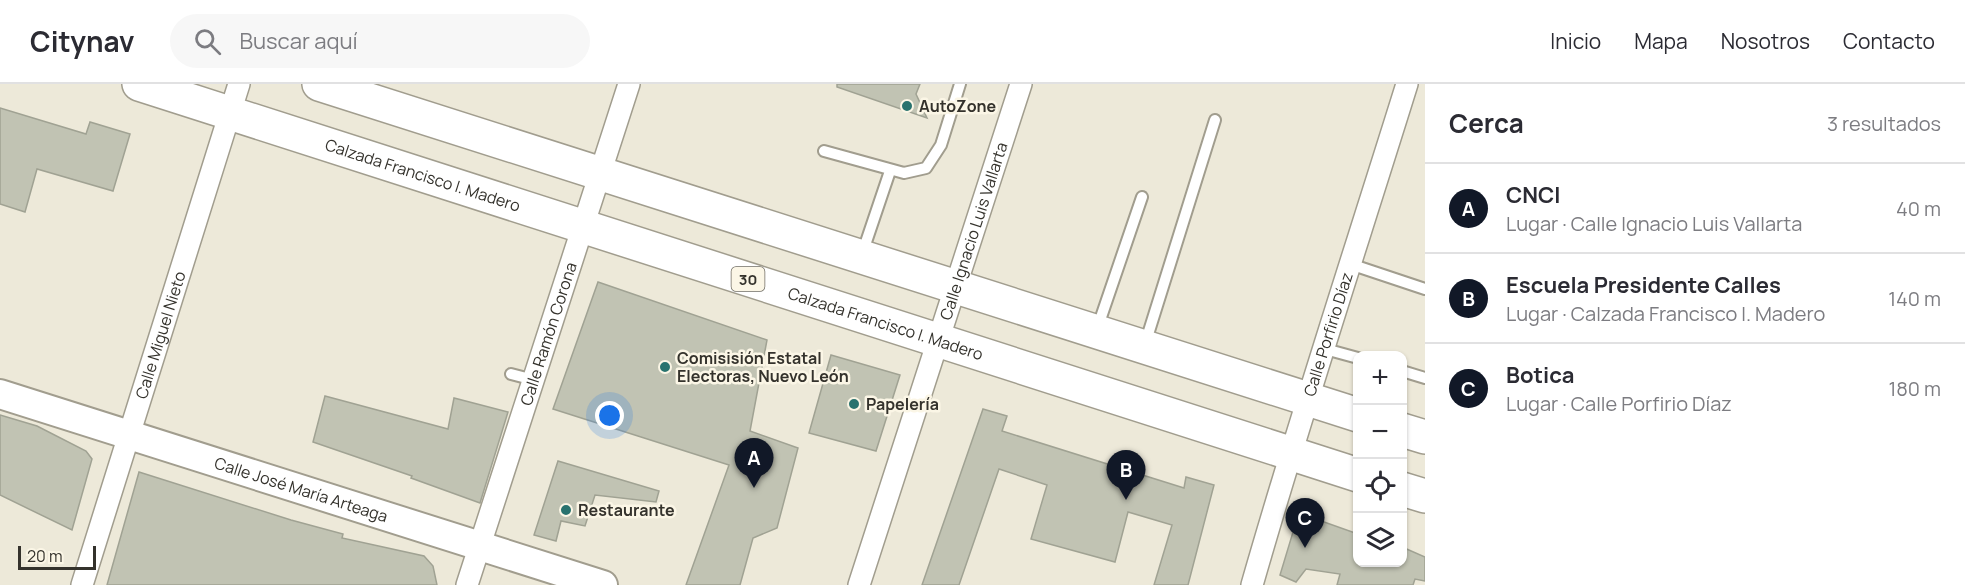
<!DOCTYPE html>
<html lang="es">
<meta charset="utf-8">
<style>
:root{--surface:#fff;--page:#f7f7f7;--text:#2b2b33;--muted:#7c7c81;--line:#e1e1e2;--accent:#111827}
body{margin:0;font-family:Manrope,sans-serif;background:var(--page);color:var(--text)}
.controls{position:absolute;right:18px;bottom:18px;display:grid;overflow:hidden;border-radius:12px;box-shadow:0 2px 4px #0004}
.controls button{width:54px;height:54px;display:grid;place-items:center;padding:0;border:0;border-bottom:2px solid var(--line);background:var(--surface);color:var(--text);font:30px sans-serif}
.scale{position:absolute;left:18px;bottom:15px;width:78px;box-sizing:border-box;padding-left:6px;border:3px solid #34322c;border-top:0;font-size:16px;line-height:21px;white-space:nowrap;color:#34322c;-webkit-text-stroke:4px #fbf6e6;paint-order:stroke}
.you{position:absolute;left:610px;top:332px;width:21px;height:21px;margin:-15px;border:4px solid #fff;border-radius:50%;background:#1a73e8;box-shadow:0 0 0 9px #1a73e833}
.badge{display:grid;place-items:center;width:39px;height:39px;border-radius:50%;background:var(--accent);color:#fff;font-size:20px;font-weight:700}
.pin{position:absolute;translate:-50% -50px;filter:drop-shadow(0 2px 3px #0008)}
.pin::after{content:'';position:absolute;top:32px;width:21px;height:18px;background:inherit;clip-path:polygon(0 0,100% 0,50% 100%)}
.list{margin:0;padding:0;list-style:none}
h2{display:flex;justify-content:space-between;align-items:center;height:78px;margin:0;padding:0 24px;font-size:26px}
h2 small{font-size:20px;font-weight:400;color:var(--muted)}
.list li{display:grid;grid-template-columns:39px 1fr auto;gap:18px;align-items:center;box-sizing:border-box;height:90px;padding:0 24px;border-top:2px solid var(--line)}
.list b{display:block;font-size:22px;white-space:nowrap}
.list p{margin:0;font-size:20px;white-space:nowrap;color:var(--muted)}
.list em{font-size:20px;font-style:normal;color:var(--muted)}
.icon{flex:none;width:33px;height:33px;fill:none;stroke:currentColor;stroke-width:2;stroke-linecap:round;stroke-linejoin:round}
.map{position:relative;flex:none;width:1425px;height:501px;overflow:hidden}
header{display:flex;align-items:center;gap:36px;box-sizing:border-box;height:84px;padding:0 30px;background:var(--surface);border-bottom:2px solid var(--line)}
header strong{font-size:28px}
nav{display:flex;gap:33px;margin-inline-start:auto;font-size:21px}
.search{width:420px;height:54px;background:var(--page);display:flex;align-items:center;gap:15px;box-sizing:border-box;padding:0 21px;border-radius:33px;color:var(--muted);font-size:22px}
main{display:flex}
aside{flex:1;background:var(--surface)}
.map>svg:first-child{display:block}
.building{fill:#c1c3b3;stroke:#a0a293;stroke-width:1.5}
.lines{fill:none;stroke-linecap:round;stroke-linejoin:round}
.lane-casing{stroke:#a19d8e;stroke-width:14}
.street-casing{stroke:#a19d8e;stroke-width:24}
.secondary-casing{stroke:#a19d8e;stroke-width:32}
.primary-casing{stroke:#a19d8e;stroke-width:36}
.lane{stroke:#fff;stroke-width:10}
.street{stroke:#fff;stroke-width:21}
.secondary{stroke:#fff;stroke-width:28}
.primary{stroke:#fff;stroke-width:33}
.poi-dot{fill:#28726e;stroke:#fbf6e6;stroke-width:2}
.labels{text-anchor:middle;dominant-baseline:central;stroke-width:5;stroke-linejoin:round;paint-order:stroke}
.shield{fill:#fbf6e6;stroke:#706d64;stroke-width:1.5}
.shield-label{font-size:15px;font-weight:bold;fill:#34322c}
.poi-label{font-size:16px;font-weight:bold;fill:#34322c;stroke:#fbf6e6;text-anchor:start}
.street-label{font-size:16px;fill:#34322c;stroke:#fbf6e6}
</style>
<header>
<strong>Citynav</strong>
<div class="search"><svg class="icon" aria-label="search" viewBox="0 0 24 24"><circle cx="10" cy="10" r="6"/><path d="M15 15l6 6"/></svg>Buscar aquí</div>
<nav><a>Inicio</a><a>Mapa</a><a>Nosotros</a><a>Contacto</a></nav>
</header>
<main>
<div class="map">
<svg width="1425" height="501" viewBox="0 0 1425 501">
<rect width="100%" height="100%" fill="#ede9d9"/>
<g class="building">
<path d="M 837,0 L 920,0 L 916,10 L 927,34 L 837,3 Z"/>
<path d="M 0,24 L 86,50 L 90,38 L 130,50 L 113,107 L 37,85 L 25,128 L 0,120 Z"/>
<path d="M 598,198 L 767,256 L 750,347 L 798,364 L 777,444 L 753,454 L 740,501 L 686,501 L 729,381 L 553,325 Z"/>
<path d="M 831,271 L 900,291 L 876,367 L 809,349 Z"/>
<path d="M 325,312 L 448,345 L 454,314 L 508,328 L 480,419 L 411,394 L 412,392 L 313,358 Z"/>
<path d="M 983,325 L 1007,332 L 1002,347 L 1184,404 L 1186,393 L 1214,401 L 1188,501 L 1154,501 L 1172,441 L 1128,428 L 1115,478 L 1031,455 L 1047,401 L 999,385 L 959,501 L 922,501 Z"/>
<path d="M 0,331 L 37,342 L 86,367 L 92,375 L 72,446 L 0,411 Z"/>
<path d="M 558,377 L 659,407 L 656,418 L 595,411 L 585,442 L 561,437 L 556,457 L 534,451 Z"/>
<path d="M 139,388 L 291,436 L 343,450 L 342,454 L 424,472 L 433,482 L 437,501 L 107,501 Z"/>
<path d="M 1310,433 L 1358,450 L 1358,478 L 1402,478 L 1402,463 L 1425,473 L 1425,497 L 1415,495 L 1413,501 L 1337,501 L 1340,490 L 1306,485 L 1296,498 L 1280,491 L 1293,448 L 1306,450 Z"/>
</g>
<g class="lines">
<defs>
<g id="lane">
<path d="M 824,67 L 904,89 L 926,84 L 941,61 L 960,0"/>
<path d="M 862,170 L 890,87"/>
<path d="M 1350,180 L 1425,205"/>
<path d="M 1097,245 L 1142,113"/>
<path d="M 1145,260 L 1215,36"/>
<path d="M 1325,265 L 1358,274"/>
<path d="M 1402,287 L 1425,294"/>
<path d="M 511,290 L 534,296"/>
</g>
<g id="street">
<path id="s1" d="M 82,501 L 239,0"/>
<path id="s2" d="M 467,501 L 629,0"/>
<path id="s3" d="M 859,501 L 1021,0"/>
<path id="s4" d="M 1252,501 C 1300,333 1355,167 1407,0"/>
</g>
<g id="secondary">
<path id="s5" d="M 0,310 L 603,501"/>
</g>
<g id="primary">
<path id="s6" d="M 139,0 L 1358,391"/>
<path d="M 319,0 L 1358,331"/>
<path d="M 1402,346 L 1425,353"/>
<path d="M 1402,405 L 1425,412"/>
</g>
</defs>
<use href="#lane" class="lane-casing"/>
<use href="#street" class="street-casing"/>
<use href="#secondary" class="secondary-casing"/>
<use href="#primary" class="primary-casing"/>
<use href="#lane" class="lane"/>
<use href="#street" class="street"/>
<use href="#secondary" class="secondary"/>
<use href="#primary" class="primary"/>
</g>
<g class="poi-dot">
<circle cx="907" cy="22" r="6"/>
<circle cx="665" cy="283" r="6"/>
<circle cx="854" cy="320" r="6"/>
<circle cx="566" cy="426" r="6"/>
</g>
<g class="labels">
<rect class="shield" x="731.5" y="183" width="33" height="24" rx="4.5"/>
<g class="shield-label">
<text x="748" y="195">30</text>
</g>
<g class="poi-label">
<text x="919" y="22">AutoZone</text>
<text x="677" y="274">Comisisión Estatal<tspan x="677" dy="18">Electoras, Nuevo León</tspan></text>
<text x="866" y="320">Papelería</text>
<text x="578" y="426">Restaurante</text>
</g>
<g class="street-label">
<text stroke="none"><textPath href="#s6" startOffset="298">Calzada Francisco I. Madero</textPath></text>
<text stroke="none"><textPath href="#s3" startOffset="372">Calle Ignacio Luis Vallarta</textPath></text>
<text stroke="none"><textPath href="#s6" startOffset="784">Calzada Francisco I. Madero</textPath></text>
<text stroke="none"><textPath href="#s4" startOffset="262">Calle Porfirio Díaz</textPath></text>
<text stroke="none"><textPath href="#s1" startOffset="262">Calle Miguel Nieto</textPath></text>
<text stroke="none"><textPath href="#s2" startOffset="264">Calle Ramón Corona</textPath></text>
<text stroke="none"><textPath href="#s5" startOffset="316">Calle José María Arteaga</textPath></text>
</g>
</g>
</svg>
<div class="controls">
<button>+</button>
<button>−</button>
<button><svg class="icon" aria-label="locate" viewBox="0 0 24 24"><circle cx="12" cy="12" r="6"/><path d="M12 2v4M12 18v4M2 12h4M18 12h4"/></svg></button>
<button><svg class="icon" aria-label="layers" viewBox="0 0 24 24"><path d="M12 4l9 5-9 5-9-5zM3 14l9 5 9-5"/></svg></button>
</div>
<div class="scale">20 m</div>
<div class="you"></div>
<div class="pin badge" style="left:754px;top:404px">A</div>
<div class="pin badge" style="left:1126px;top:416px">B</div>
<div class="pin badge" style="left:1305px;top:464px">C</div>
</div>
<aside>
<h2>Cerca<small>3 resultados</small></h2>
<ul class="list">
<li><span class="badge">A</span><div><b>CNCI</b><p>Lugar · Calle Ignacio Luis Vallarta</p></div><em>40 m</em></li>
<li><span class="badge">B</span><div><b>Escuela Presidente Calles</b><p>Lugar · Calzada Francisco I. Madero</p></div><em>140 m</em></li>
<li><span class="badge">C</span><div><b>Botica</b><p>Lugar · Calle Porfirio Díaz</p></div><em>180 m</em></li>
</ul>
</aside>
</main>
